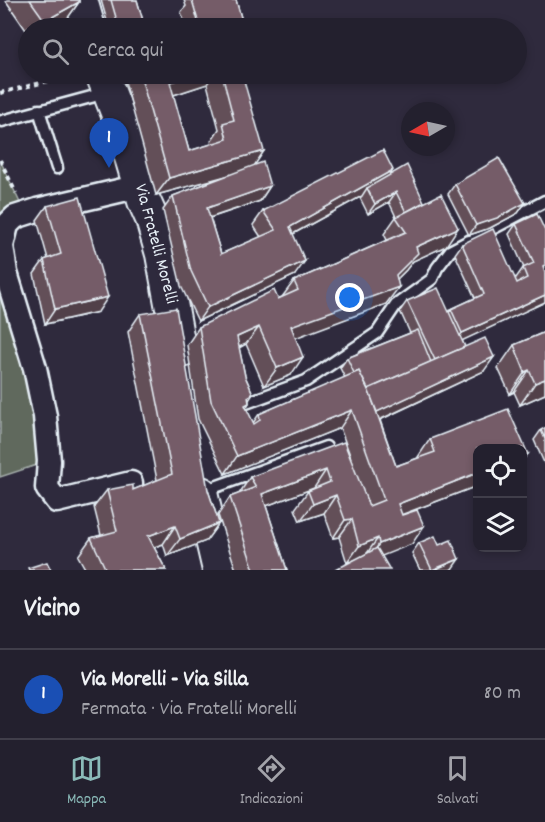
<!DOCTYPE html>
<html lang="it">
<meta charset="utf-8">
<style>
:root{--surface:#23202e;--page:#2b2836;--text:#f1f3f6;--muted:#a3a3aa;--line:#403e4a;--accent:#8bbbb9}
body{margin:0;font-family:Dekko,sans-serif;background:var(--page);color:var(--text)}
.controls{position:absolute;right:18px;bottom:18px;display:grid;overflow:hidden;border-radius:12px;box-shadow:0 3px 9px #0003}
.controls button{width:54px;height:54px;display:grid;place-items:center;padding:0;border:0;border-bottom:2px solid var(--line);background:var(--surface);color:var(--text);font:30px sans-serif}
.compass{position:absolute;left:401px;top:102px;width:54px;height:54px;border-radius:50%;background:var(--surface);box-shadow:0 3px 9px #0003;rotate:261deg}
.you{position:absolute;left:350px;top:298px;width:21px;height:21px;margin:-15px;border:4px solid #fff;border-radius:50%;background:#1a73e8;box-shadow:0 0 0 9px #1a73e833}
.badge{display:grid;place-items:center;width:39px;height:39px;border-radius:50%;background:var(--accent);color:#fff;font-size:20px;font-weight:700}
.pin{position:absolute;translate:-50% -50px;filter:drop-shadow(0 2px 3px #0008)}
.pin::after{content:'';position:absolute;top:32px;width:21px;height:18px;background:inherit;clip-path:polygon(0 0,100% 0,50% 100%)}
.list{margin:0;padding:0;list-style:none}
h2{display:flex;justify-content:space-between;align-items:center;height:78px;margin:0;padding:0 24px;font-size:26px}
h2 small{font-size:20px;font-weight:400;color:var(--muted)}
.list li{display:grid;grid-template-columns:39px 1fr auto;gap:18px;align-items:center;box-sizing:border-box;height:90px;padding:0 24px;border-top:2px solid var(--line)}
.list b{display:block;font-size:22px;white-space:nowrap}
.list p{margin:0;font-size:20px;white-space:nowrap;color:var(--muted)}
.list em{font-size:20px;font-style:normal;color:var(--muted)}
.icon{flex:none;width:33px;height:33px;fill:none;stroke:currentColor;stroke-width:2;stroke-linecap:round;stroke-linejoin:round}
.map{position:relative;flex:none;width:545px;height:570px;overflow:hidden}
.search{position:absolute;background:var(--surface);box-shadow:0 3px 9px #0003;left:18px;right:18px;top:18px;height:66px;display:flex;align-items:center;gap:15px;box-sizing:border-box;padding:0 21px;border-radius:33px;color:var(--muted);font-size:22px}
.sheet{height:168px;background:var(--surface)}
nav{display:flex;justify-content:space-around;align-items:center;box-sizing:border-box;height:84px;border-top:2px solid var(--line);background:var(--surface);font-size:16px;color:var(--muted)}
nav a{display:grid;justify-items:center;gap:3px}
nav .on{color:var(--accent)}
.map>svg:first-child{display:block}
.green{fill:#61695d;stroke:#a4adaa;stroke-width:1.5}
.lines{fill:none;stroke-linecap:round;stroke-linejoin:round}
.lane-casing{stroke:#e8f1f8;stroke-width:15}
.street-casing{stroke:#e8f1f8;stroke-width:27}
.secondary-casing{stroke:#e8f1f8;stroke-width:36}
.path{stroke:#e8f1f8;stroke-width:4;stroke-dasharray:4.5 4.5;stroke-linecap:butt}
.lane{stroke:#2f2a3d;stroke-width:10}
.street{stroke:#2f2a3d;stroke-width:22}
.secondary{stroke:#2f2a3d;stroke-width:32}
.wall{fill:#644f59;stroke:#e8f1f8;stroke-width:1.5;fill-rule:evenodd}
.shaded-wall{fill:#514048;stroke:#e8f1f8;stroke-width:1.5}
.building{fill:#745c67;stroke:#e8f1f8;stroke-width:1.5}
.labels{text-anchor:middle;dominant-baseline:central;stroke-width:6;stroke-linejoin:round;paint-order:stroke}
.street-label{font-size:18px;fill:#e8f1f8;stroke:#2f2a3d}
</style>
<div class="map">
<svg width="545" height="570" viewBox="0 0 545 570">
<rect width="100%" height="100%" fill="#2f2a3d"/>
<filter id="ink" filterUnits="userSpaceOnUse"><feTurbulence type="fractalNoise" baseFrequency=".0167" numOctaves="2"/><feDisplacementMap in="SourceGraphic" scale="12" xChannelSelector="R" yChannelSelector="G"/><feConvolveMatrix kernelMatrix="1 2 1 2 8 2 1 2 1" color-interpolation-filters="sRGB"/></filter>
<g filter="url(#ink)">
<path class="green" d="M 0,160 L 21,205 L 7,225 L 49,461 L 0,477 Z"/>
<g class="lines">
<defs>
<g id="lane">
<path d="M 39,110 L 57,168"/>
<path d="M 2,121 L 91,97 L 106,91"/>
<path d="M 238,406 L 306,381 L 377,333 L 396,305 L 432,279 L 437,268 L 450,251 L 545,201"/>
<path d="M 204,491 L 326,447"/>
</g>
<path id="street" d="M 131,483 L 57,501 L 47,488 L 49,461 L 45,416 L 35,368 L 6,273 L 2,246 L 7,225 L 15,217 L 37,210 L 140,186"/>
<g id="secondary">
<path d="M 81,0 L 89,28"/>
<path d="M 102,74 L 120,120 L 144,201 L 152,219 L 162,254 L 180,352"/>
<path d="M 201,493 L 219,570"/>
</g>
</defs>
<use href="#lane" class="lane-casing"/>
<use href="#street" class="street-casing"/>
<use href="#secondary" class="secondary-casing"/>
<g class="path">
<path d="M 0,93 L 78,74"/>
<path d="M 0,160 L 16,193"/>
</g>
<use href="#lane" class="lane"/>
<use href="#street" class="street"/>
<use href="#secondary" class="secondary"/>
</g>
<g class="wall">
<path d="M 7,0 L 79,0 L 79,2 L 67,19 L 51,28 L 28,28 L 28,33 L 6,1 Z"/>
<path d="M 101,0 L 137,0 L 145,28 L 109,28 Z"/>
<path d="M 184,0 L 236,0 L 244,28 L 186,28 L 181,12 L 186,6 Z"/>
<path d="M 123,74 L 242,74 L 254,165 L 270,186 L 260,201 L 210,218 L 221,254 L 261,237 L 253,225 L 263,211 L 389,176 L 424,202 L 446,246 L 413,261 L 406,270 L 397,279 L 386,304 L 295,337 L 291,375 L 264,386 L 246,344 L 239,348 L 245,376 L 253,394 L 249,400 L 249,403 L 246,408 L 253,423 L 259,414 L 345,378 L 340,368 L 347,358 L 410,333 L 400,311 L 407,301 L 449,312 L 451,309 L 475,298 L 455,254 L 462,244 L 516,278 L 523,268 L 524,268 L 509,234 L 516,224 L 537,214 L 545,302 L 462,340 L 465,347 L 484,371 L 380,420 L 396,466 L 418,458 L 418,457 L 430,439 L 477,448 L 477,486 L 404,514 L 412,544 L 347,563 L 339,537 L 333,538 L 324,513 L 300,521 L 295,509 L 308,491 L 314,488 L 266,506 L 287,570 L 236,570 L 218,515 L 230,497 L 239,494 L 250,477 L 351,458 L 340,428 L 225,474 L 198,419 L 187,345 L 199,327 L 282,297 L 294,281 L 387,240 L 384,234 L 396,217 L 389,202 L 368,214 L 360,198 L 362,196 L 293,234 L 295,275 L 198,321 L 181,286 L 163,210 L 173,196 L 223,177 L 156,195 ZM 207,84 L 219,129 L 211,141 L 212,144 L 189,151 L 173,95 Z"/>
<path d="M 455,184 L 525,203 L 518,213 L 490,228 L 469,235 L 448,194 Z"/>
<path d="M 47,206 L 98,312 L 45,324 L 34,274 L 44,260 L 48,259 L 37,220 Z"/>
<path d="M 140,314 L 208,490 L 219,523 L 206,541 L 167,556 L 163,544 L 154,547 L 166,570 L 86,570 L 78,556 L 91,538 L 101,535 L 94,507 L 107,490 L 133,490 L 157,480 L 128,332 Z"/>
<path d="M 545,332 L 545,394 L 520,405 L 514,392 L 510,394 L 498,368 L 514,345 Z"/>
<path d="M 545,428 L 545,465 L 534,440 L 541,430 Z"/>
<path d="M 419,543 L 452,569 L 450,570 L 420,570 L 412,553 Z"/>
</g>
<g class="shaded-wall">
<path d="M 79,2 L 67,19 L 51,28 L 40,28 L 45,21 Z"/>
<path d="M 197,74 L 214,74 L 207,84 L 158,100 L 170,82 Z"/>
<path d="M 264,151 L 252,169 L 156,195 L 169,178 Z"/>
<path d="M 393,170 L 383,185 L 367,188 L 362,196 L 280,241 L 290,227 Z"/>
<path d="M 270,186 L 260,201 L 197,222 L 207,208 Z"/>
<path d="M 396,192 L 389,202 L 368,214 L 375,204 Z"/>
<path d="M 525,203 L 518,213 L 490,228 L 469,235 L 476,225 Z"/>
<path d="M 458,228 L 446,246 L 413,261 L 406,270 L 384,292 L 399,287 L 386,304 L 279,344 L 291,326 L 416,247 Z"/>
<path d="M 305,261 L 295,275 L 198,321 L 208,307 Z"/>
<path d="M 545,295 L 545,302 L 455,344 L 462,333 Z"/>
<path d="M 108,297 L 98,312 L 45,324 L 55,309 Z"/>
<path d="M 259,327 L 246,344 L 224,354 L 237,337 Z"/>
<path d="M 303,357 L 291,375 L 264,386 L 277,368 Z"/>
<path d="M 494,357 L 484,371 L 364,427 L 374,413 Z"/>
<path d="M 529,370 L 514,392 L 510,394 L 525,372 Z"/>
<path d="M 545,379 L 545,394 L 520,405 L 535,383 Z"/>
<path d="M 352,410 L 340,428 L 225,474 L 237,456 Z"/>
<path d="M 528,454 L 522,461 L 522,456 Z"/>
<path d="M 326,470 L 314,488 L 250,512 L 262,494 Z"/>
<path d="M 477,473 L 477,486 L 385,521 L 398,504 Z"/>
<path d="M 336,495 L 324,513 L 300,521 L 313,504 Z"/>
<path d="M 352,519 L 339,537 L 333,538 L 345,520 Z"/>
<path d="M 219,523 L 206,541 L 167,556 L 180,539 Z"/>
<path d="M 175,526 L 163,544 L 136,553 L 148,536 Z"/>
<path d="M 424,526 L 412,544 L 367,562 L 379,544 Z"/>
<path d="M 378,538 L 365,556 L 347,563 L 359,546 Z"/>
<path d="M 459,559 L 452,569 L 450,570 L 434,570 Z"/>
</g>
<g class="building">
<path d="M 30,0 L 79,0 L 79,2 L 45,21 Z"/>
<path d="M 111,0 L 137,0 L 145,28 L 119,28 Z"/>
<path d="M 192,0 L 236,0 L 244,28 L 200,28 Z"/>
<path d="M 140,74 L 197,74 L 170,82 L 189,151 L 227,139 L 223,123 L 234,120 L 222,74 L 242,74 L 264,151 L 169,178 Z"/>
<path d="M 383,150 L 393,170 L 290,227 L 305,261 L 208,307 L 191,271 L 173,196 L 263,162 L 270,186 L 207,208 L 221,254 L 276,230 L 263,211 Z"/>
<path d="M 499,158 L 525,203 L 497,218 L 476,225 L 455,184 Z"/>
<path d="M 407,165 L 424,202 L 406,212 L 396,192 L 375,204 L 367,188 Z"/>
<path d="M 441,194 L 458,228 L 416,247 L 418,253 L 396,275 L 399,287 L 291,326 L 303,357 L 277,368 L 259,327 L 237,337 L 245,376 L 253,394 L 248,397 L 249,403 L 245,405 L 254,424 L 260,420 L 259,414 L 359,371 L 370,394 L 396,466 L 435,452 L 430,439 L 508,409 L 528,454 L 522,456 L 522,448 L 477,448 L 477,473 L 398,504 L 402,515 L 417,510 L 424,526 L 379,544 L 378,538 L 359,546 L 352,519 L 345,520 L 336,495 L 313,504 L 308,491 L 330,482 L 326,470 L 262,494 L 287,570 L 254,570 L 230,497 L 256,487 L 250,477 L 344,442 L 369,506 L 384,500 L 352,410 L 237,456 L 211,401 L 199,327 L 274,290 L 278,299 L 298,290 L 294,281 L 406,232 L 396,217 Z"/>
<path d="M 80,197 L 108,297 L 55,309 L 44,260 L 61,254 L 47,206 Z"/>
<path d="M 537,214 L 545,231 L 545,265 L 543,266 L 545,272 L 545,295 L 462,333 L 451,309 L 484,294 L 462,244 L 493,229 L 517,283 L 527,278 L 523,268 L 534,263 L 516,224 Z"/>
<path d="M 438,288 L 465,347 L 435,360 L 407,301 Z"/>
<path d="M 176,308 L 208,490 L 219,523 L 180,539 L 175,526 L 148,536 L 166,570 L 106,570 L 91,538 L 117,531 L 107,490 L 133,485 L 133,490 L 172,474 L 140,314 Z"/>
<path d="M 418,330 L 431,362 L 368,389 L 359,371 L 354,373 L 347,358 Z"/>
<path d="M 545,332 L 545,379 L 535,383 L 529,370 L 525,372 L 514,345 Z"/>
<path d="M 485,338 L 494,357 L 377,412 L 368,389 Z"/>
<path d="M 545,428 L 545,439 L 541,430 Z"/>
<path d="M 435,536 L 439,545 L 451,540 L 459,559 L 432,570 L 419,543 Z"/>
<path d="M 377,548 L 390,570 L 335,570 Z"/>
<path d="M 47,562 L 51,570 L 29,570 L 28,568 Z"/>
</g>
</g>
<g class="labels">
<g class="street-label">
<text transform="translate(155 244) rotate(75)">Via Fratelli Morelli</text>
</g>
</g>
</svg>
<div class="controls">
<button><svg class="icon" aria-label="locate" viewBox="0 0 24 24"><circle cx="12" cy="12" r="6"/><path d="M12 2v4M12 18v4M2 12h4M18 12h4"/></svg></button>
<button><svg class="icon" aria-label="layers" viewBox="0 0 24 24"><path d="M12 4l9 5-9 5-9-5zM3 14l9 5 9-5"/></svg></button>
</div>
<svg class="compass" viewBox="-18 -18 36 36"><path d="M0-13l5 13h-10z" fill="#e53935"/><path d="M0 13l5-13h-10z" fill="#a3a3aa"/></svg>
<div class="you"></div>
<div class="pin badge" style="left:109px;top:168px;background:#1a4fb4">1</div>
<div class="search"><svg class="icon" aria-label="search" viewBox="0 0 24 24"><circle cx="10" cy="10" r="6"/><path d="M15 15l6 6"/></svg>Cerca qui</div>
</div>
<section class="sheet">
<h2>Vicino<small></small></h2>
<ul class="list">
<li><span class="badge" style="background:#1a4fb4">1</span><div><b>Via Morelli - Via Silla</b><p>Fermata · Via Fratelli Morelli</p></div><em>80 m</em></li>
</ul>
</section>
<nav>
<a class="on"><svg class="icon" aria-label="map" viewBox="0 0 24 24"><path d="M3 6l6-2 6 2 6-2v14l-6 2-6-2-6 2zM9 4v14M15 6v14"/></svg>Mappa</a>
<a><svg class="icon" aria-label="directions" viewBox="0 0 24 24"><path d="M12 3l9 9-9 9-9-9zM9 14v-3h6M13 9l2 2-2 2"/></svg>Indicazioni</a>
<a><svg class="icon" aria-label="saved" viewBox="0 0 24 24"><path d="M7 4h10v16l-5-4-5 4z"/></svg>Salvati</a>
</nav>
